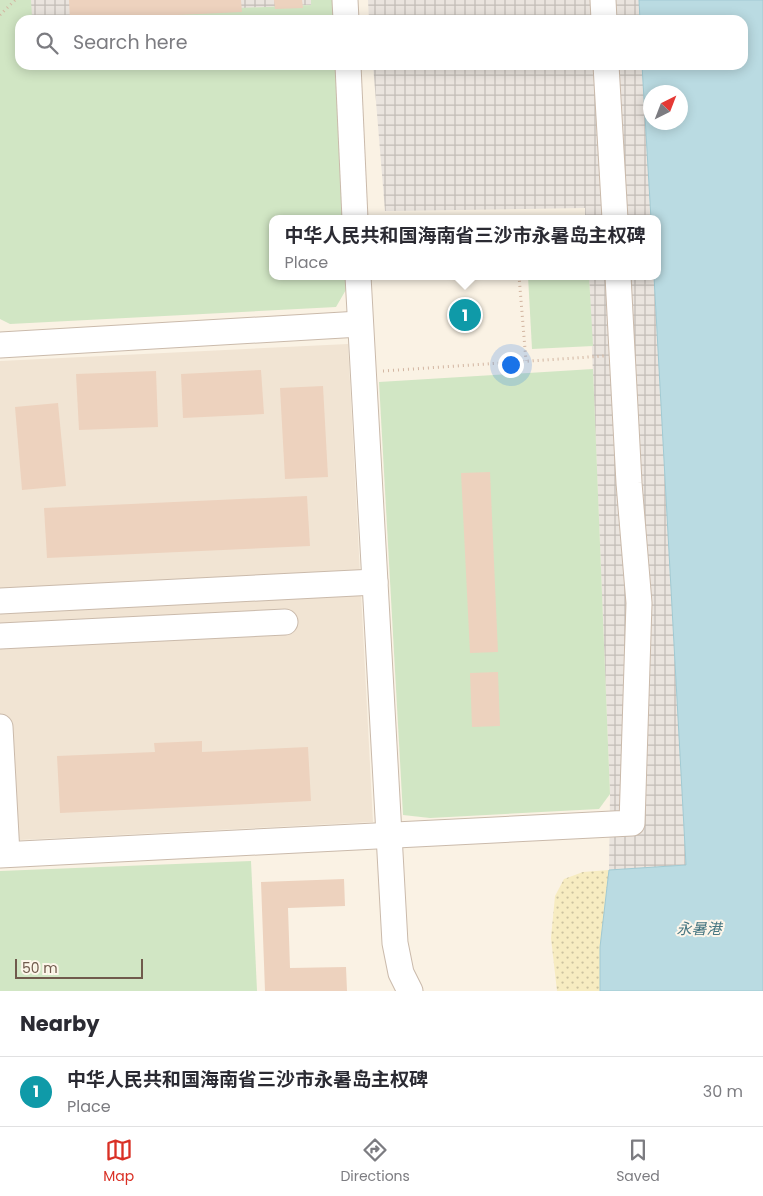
<!DOCTYPE html>
<meta charset="utf-8">
<style>
:root{--surface:#fff;--page:#f7f7f7;--text:#2b2b33;--muted:#7c7c81;--line:#e1e1e2;--accent:#d93025}
body{margin:0;font-family:Poppins,"Noto Sans SC",sans-serif;background:var(--page);color:var(--text)}
.compass{position:absolute;left:643px;top:85px;width:45px;height:45px;border-radius:50%;background:var(--surface);box-shadow:0 2px 12px #0003;rotate:42deg}
.scale{position:absolute;left:15px;bottom:12px;width:128px;box-sizing:border-box;padding-left:5px;border:2px solid #705a4c;border-top:0;font-size:14px;line-height:18px;white-space:nowrap;color:#705a4c;-webkit-text-stroke:4px #fdf6ea;paint-order:stroke}
.you{position:absolute;left:510px;top:364px;width:18px;height:18px;margin:-12px;border:4px solid #fff;border-radius:50%;background:#1a73e8;box-shadow:0 0 0 8px #1a73e833}
.badge{display:grid;place-items:center;width:32px;height:32px;border-radius:50%;background:var(--accent);color:#fff;font-size:16px;font-weight:700}
.pin{position:absolute;translate:-50% -50%;border:2px solid #fff;box-shadow:0 1px 5px #0006}
.popup{position:absolute;left:269px;top:215px;width:392px;height:65px;box-sizing:border-box;display:grid;place-content:center;border-radius:10px;background:var(--surface);filter:drop-shadow(0 1px 4px #0005);font-size:16px;white-space:nowrap;color:var(--muted)}
.popup b{font-size:19px;color:var(--text)}
.popup::after{content:'';position:absolute;left:50%;top:100%;margin-left:-10px;border:10px solid transparent;border-top-color:var(--surface)}
.list{margin:0;padding:0;list-style:none}
h2{display:flex;justify-content:space-between;align-items:center;height:65px;margin:0;padding:0 20px;font-size:21px}
h2 small{font-size:16px;font-weight:400;color:var(--muted)}
.list li{display:grid;grid-template-columns:32px 1fr auto;gap:15px;align-items:center;box-sizing:border-box;height:70px;padding:0 20px;border-top:1px solid var(--line)}
.list b{display:block;font-size:19px;white-space:nowrap}
.list p{margin:0;font-size:16px;white-space:nowrap;color:var(--muted)}
.list em{font-size:16px;font-style:normal;color:var(--muted)}
.icon{flex:none;width:28px;height:28px;fill:none;stroke:currentColor;stroke-width:2;stroke-linecap:round;stroke-linejoin:round}
.map{position:relative;flex:none;width:763px;height:991px;overflow:hidden}
.search{position:absolute;background:var(--surface);box-shadow:0 2px 12px #0003;left:15px;right:15px;top:15px;height:55px;display:flex;align-items:center;gap:12px;box-sizing:border-box;padding:0 18px;border-radius:15px;color:var(--muted);font-size:19px}
.sheet{height:135px;background:var(--surface)}
nav{display:flex;justify-content:space-around;align-items:center;box-sizing:border-box;height:70px;border-top:1px solid var(--line);background:var(--surface);font-size:14px;color:var(--muted)}
nav a{display:grid;justify-items:center;gap:2px}
nav .on{color:var(--accent)}
.map>svg:first-child{display:block}
.residential{fill:#f1e4d3}
.industrial{fill:url(#industrial-grid)}
.green{fill:#d1e6c4}
.sand{fill:url(#sand-dots)}
.water{fill:#badbe2;stroke:#a1cad3;fill-rule:evenodd}
.building{fill:#edd2be}
.lines{fill:none;stroke-linecap:round;stroke-linejoin:round}
.minor-casing{stroke:#cabaab;stroke-width:27}
.path{stroke:#d2b5a1;stroke-width:3;stroke-dasharray:1 4;stroke-linecap:butt}
.minor{stroke:#fff;stroke-width:25}
.labels{text-anchor:middle;dominant-baseline:central;stroke-width:4;stroke-linejoin:round;paint-order:stroke}
.water-label{font-size:15px;font-style:italic;fill:#477782;stroke:#fdf6ea}
</style>
<div class="map">
<svg width="763" height="991" viewBox="0 0 763 991">
<defs>
<pattern id="industrial-grid" width="8" height="8" patternUnits="userSpaceOnUse" patternTransform="scale(1.25)"><rect width="8" height="8" fill="#eae4de"/><path d="M0 4h8M4 0v8" fill="none" stroke="#c2bcb6"/></pattern>
<pattern id="sand-dots" width="8" height="8" patternUnits="userSpaceOnUse" patternTransform="scale(1.25)"><rect width="8" height="8" fill="#f7ecc1"/><path d="M2 2h.1M6 6h.1" fill="none" stroke="#ccc29f" stroke-width="1.8" stroke-linecap="round"/></pattern>
</defs>
<rect width="100%" height="100%" fill="#faf2e4"/>
<path class="residential" d="M 348,344 L 373,822 L 0,841 L 0,361 Z"/>
<g class="industrial">
<path d="M 31,0 L 311,0 L 312,5 L 31,17 Z"/>
<path d="M 368,0 L 639,0 L 640,20 L 369,20 Z"/>
<path d="M 373,65 L 642,65 L 651,219 L 585,219 L 585,208 L 385,211 Z"/>
<path d="M 589,276 L 654,276 L 686,865 L 609,870 L 610,794 Z"/>
</g>
<g class="green">
<path d="M 0,0 L 31,0 L 32,17 L 311,5 L 311,0 L 336,0 L 337,20 L 20,20 L 20,65 L 339,65 L 344,219 L 272,219 L 272,276 L 347,276 L 347,288 L 336,307 L 10,324 L 0,319 Z"/>
<path d="M 528,276 L 589,276 L 593,346 L 532,349 Z"/>
<path d="M 593,369 L 610,794 L 599,809 L 430,818 L 403,815 L 379,382 Z"/>
<path d="M 251,861 L 257,991 L 0,991 L 0,871 Z"/>
</g>
<path class="sand" d="M 609,870 L 600,947 L 600,991 L 557,991 L 551,938 L 555,896 L 564,879 L 583,872 Z"/>
<path class="water" d="M 639,0 L 763,0 L 763,991 L 600,991 L 600,947 L 609,870 L 686,865 L 654,276 L 658,276 L 658,219 L 651,219 L 642,65 L 743,65 L 743,20 L 640,20 ZM 650,92 L 680,92 L 680,122 L 650,122 Z"/>
<g class="building">
<path d="M 69,0 L 241,0 L 242,12 L 70,20 Z"/>
<path d="M 274,0 L 302,0 L 303,8 L 275,9 Z"/>
<path d="M 261,370 L 264,414 L 183,418 L 181,374 Z"/>
<path d="M 156,371 L 158,427 L 79,430 L 76,374 Z"/>
<path d="M 323,386 L 328,477 L 285,479 L 280,388 Z"/>
<path d="M 58,403 L 66,486 L 22,490 L 15,407 Z"/>
<path d="M 490,472 L 498,652 L 470,653 L 461,473 Z"/>
<path d="M 307,496 L 310,546 L 47,558 L 44,508 Z"/>
<path d="M 498,672 L 500,726 L 472,727 L 470,673 Z"/>
<path d="M 202,741 L 202,752 L 308,747 L 311,801 L 60,813 L 57,756 L 155,752 L 154,743 Z"/>
<path d="M 344,879 L 345,906 L 288,908 L 290,968 L 346,967 L 347,991 L 265,991 L 261,882 Z"/>
</g>
<g class="lines">
<defs>
<g id="minor">
<path d="M 345,0 L 346,20"/>
<path d="M 603,0 L 604,20"/>
<path d="M 348,65 L 355,219"/>
<path d="M 606,65 L 615,219"/>
<path d="M 358,276 L 395,943 L 401,973 L 410,991"/>
<path d="M 0,345 L 360,324"/>
<path d="M 0,601 L 375,582"/>
<path d="M 0,636 L 285,622"/>
<path d="M 0,727 L 7,854"/>
<path d="M 0,855 L 632,823 L 639,603 L 629,483 L 618,276"/>
</g>
</defs>
<use href="#minor" class="minor-casing"/>
<g class="path">
<path d="M 0,15 L 15,0"/>
<path d="M 519,276 L 526,361"/>
<path d="M 383,371 L 604,356"/>
</g>
<use href="#minor" class="minor"/>
</g>
<g class="labels">
<g class="water-label">
<text x="699" y="928">永暑港</text>
</g>
</g>
</svg>
<svg class="compass" viewBox="-18 -18 36 36"><path d="M0-13l5 13h-10z" fill="#e53935"/><path d="M0 13l5-13h-10z" fill="#7c7c81"/></svg>
<div class="scale">50 m</div>
<div class="you"></div>
<div class="pin badge" style="left:465px;top:315px;background:#0f9aa8">1</div>
<div class="popup"><b>中华人民共和国海南省三沙市永暑岛主权碑</b>Place</div>
<div class="search"><svg class="icon" aria-label="search" viewBox="0 0 24 24"><circle cx="10" cy="10" r="6"/><path d="M15 15l6 6"/></svg>Search here</div>
</div>
<section class="sheet">
<h2>Nearby<small></small></h2>
<ul class="list">
<li><span class="badge" style="background:#0f9aa8">1</span><div><b>中华人民共和国海南省三沙市永暑岛主权碑</b><p>Place</p></div><em>30 m</em></li>
</ul>
</section>
<nav>
<a class="on"><svg class="icon" aria-label="map" viewBox="0 0 24 24"><path d="M3 6l6-2 6 2 6-2v14l-6 2-6-2-6 2zM9 4v14M15 6v14"/></svg>Map</a>
<a><svg class="icon" aria-label="directions" viewBox="0 0 24 24"><path d="M12 3l9 9-9 9-9-9zM9 14v-3h6M13 9l2 2-2 2"/></svg>Directions</a>
<a><svg class="icon" aria-label="saved" viewBox="0 0 24 24"><path d="M7 4h10v16l-5-4-5 4z"/></svg>Saved</a>
</nav>
